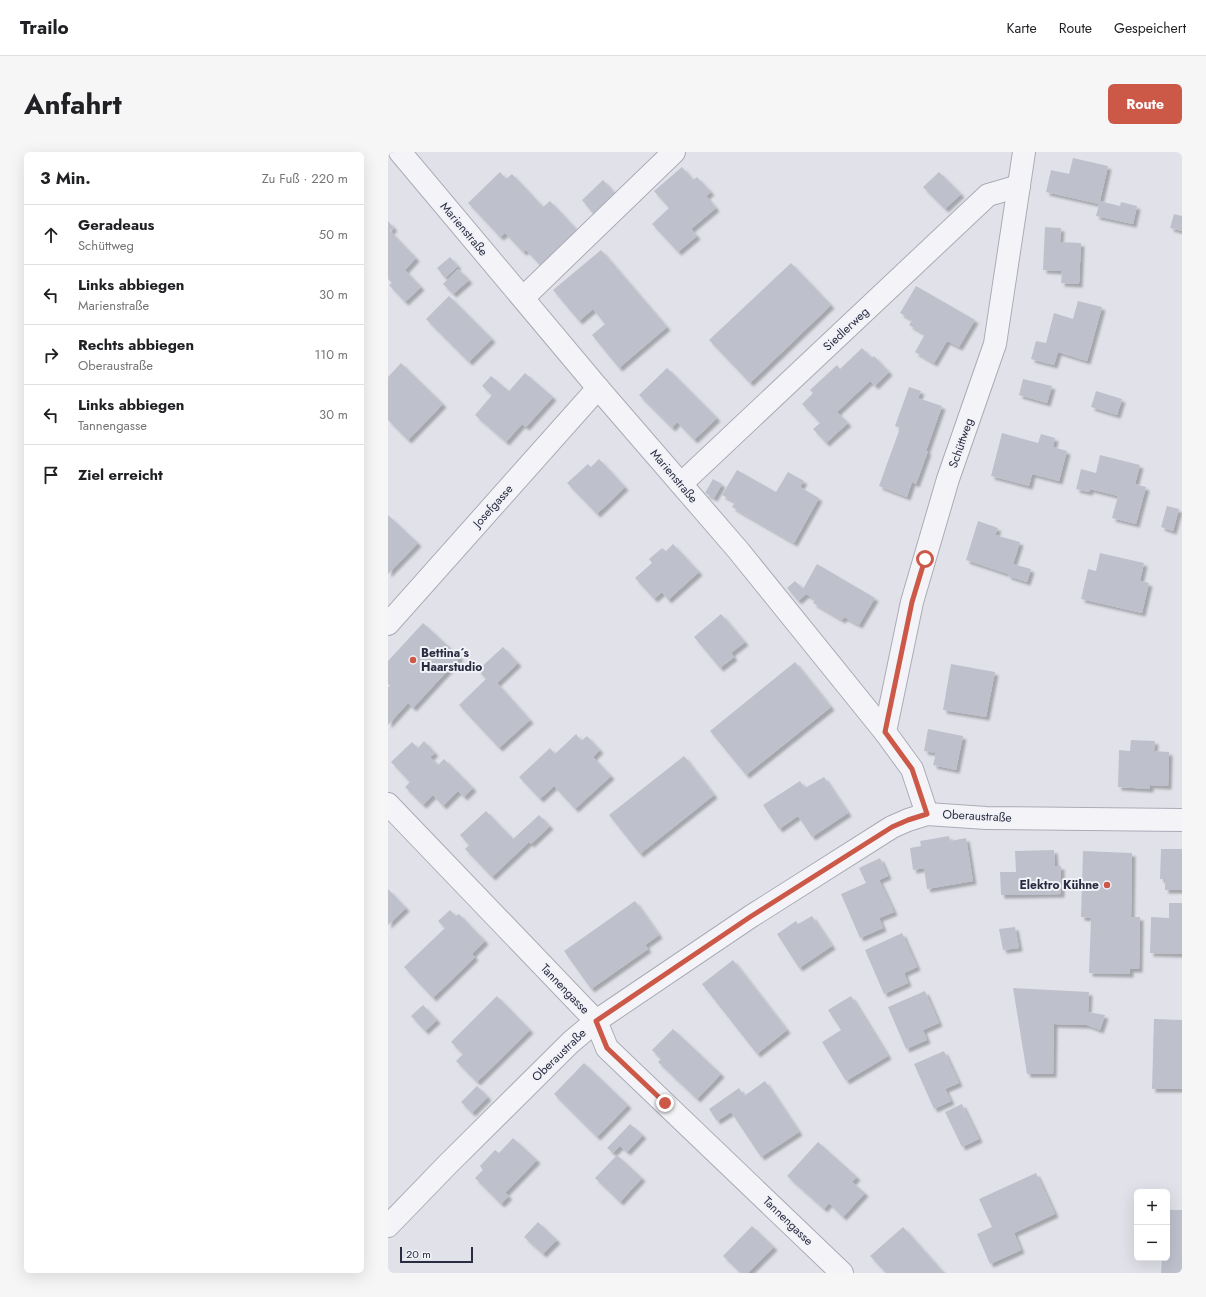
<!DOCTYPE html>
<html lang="de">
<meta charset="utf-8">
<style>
:root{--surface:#fff;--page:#f6f6f6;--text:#202124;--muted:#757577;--line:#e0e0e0;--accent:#cc5848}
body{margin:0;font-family:Jost,sans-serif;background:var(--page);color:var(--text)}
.controls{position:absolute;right:12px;bottom:12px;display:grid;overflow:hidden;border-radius:6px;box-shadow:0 4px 16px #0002}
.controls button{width:36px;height:36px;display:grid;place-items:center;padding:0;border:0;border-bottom:1px solid var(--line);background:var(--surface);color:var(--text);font:20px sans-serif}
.scale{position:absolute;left:12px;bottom:10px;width:73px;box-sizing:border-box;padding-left:4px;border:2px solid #2a2c41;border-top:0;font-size:11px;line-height:14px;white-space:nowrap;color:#2a2c41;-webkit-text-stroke:3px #f1f2f7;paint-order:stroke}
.stop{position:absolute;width:12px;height:12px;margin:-9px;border:3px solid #cc5848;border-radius:50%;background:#fff}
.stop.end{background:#cc5848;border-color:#fff;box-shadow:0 1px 4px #0008}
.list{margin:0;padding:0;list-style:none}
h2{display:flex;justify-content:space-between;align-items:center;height:52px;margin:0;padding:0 16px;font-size:17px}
h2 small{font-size:13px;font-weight:400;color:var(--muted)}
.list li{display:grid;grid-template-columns:26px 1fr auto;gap:12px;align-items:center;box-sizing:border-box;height:60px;padding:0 16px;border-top:1px solid var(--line)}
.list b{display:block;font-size:15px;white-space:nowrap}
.list p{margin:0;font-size:13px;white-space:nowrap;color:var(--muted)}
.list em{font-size:13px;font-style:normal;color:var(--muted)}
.icon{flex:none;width:22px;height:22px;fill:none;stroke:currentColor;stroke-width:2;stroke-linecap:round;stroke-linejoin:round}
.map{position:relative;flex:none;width:794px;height:1121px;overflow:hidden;border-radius:6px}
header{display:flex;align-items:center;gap:24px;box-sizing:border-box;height:56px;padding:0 20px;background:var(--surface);border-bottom:1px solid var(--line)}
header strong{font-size:19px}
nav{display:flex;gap:22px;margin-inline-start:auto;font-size:14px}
.intro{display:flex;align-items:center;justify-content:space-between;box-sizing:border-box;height:96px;padding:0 24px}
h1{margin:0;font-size:28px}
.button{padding:10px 18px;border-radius:6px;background:var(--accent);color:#fff;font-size:14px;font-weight:700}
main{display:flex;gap:24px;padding:0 24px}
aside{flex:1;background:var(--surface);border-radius:6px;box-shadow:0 4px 16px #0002}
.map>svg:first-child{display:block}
.building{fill:#bec0cc;filter:url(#shadow)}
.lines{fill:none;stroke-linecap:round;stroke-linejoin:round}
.minor-casing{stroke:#aaabb7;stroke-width:24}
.minor{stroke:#f4f4f8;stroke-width:22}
.route{stroke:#cc5848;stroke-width:5}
.poi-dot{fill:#cc5848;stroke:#f1f2f7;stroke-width:1.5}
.labels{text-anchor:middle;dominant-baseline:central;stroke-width:4;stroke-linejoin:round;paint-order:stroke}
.street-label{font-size:12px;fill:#2a2c41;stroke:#f1f2f7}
.poi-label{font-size:12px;font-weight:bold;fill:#2a2c41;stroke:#f1f2f7;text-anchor:start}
</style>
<header>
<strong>Trailo</strong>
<nav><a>Karte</a><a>Route</a><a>Gespeichert</a></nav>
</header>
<div class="intro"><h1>Anfahrt</h1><a class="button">Route</a></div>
<main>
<aside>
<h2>3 Min.<small>Zu Fuß · 220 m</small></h2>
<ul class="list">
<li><svg class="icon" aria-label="ahead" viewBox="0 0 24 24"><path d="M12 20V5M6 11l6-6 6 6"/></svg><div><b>Geradeaus</b><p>Schüttweg</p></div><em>50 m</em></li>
<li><svg class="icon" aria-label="left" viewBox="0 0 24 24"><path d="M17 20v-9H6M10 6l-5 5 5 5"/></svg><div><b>Links abbiegen</b><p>Marienstraße</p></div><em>30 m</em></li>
<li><svg class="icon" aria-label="right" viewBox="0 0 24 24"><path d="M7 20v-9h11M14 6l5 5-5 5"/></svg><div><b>Rechts abbiegen</b><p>Oberaustraße</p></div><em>110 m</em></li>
<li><svg class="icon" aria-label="left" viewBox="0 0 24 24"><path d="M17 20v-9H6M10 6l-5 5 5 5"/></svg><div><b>Links abbiegen</b><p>Tannengasse</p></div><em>30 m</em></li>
<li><svg class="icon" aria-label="arrive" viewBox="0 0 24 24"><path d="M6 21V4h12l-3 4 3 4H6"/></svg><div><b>Ziel erreicht</b></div></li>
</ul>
</aside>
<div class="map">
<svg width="794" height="1121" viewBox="0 0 794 1121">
<defs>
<filter id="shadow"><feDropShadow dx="3.5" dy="3.5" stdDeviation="1" flood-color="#0004"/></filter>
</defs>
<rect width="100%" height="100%" fill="#e1e2e9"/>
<g class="building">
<path d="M 685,6 L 720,14 L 712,49 L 732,54 L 733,50 L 749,54 L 745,72 L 708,64 L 711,52 L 658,40 L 663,18 L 681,22 Z"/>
<path d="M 294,15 L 305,28 L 309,25 L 323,40 L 318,44 L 328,56 L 303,77 L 309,84 L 290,100 L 264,72 L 281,56 L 266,39 Z"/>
<path d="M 112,20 L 118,27 L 124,22 L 155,55 L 162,49 L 190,79 L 153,114 L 138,98 L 135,100 L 117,81 L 112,85 L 80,51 Z"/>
<path d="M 551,20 L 573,42 L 557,57 L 535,35 Z"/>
<path d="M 215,28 L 229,43 L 207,64 L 194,48 Z"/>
<path d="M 786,62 L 794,64 L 794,79 L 782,76 Z"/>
<path d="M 0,69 L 6,76 L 2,79 L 28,106 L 17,118 L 33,135 L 17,150 L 1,133 L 4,131 L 0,127 Z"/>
<path d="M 657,75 L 673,76 L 672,90 L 693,91 L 691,132 L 673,131 L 674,119 L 655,118 Z"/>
<path d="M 213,98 L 279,175 L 231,216 L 204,183 L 217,172 L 205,157 L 191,169 L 165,138 Z"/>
<path d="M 62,105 L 70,114 L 57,126 L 49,116 Z"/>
<path d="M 403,111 L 443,153 L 362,231 L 321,188 Z"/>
<path d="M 70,117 L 81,128 L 65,142 L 55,132 Z"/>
<path d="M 528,134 L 587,168 L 571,195 L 559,189 L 546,211 L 527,200 L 537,182 L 521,173 L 524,168 L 512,161 Z"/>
<path d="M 61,144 L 104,187 L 81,210 L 38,167 Z"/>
<path d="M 690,149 L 714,155 L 699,209 L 670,200 L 666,213 L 643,207 L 648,189 L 658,191 L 666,161 L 685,167 Z"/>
<path d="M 474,196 L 484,206 L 486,204 L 501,220 L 487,234 L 482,229 L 449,260 L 460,271 L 438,291 L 425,277 L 432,271 L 414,252 L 425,241 L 422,238 L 449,213 L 452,217 Z"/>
<path d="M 13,211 L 55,252 L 20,288 L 0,268 L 0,225 Z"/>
<path d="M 279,216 L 329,266 L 306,288 L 289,270 L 284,276 L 251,243 Z"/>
<path d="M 137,221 L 165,245 L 138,275 L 134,272 L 118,290 L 87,263 L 104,243 L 94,234 L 103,224 L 121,239 Z"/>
<path d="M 635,227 L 664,234 L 659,251 L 631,243 Z"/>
<path d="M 521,235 L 533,239 L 530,246 L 554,254 L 538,299 L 540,299 L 528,332 L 524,330 L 519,345 L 491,334 L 512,276 L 507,274 Z"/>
<path d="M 708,239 L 734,247 L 729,263 L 703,255 Z"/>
<path d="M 614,281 L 650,291 L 653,282 L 667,286 L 665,295 L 679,299 L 671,329 L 644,322 L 641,334 L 603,324 Z"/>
<path d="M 712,303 L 752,313 L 747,332 L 758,335 L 748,372 L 724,366 L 730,344 L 702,337 L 701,340 L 688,337 L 693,317 L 708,321 Z"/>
<path d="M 211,307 L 237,335 L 209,362 L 179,331 L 200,312 L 203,315 Z"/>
<path d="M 349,318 L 388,340 L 400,320 L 416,329 L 412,335 L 431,346 L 406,391 L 344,355 L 347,350 L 334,343 Z"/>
<path d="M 325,327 L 334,332 L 326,346 L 317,341 Z"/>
<path d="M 779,354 L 791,357 L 785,379 L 773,375 Z"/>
<path d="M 0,363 L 30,391 L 0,422 Z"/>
<path d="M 590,369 L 610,376 L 607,383 L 632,390 L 625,412 L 643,417 L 639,430 L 620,424 L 620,422 L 578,408 Z"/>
<path d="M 285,392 L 311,420 L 280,448 L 274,440 L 266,447 L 247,426 L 264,411 L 261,407 L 274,396 L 278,399 Z"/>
<path d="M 712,401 L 756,411 L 752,429 L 761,431 L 754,461 L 693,447 L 700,417 L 708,419 Z"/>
<path d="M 429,412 L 487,446 L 471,473 L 456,465 L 454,468 L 425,451 L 427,447 L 418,442 L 410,449 L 399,436 L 407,429 L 415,437 Z"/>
<path d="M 333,462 L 357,490 L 343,501 L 346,505 L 332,516 L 306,485 Z"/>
<path d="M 35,471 L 72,505 L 25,556 L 20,551 L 0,573 L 0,535 L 2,534 L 0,532 L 0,509 Z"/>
<path d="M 115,495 L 130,511 L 109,531 L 142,568 L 111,596 L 71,553 L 98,527 L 90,518 Z"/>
<path d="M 407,510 L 443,555 L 358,623 L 322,579 Z"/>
<path d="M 563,512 L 607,520 L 598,565 L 555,558 Z"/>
<path d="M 540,577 L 575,584 L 568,618 L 545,613 L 548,601 L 536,599 Z"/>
<path d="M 188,582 L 193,589 L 199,584 L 212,598 L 205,605 L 223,624 L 187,657 L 166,634 L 152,647 L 131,625 L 162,596 L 167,602 Z"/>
<path d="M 743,588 L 767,589 L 766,599 L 781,600 L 780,634 L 762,633 L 762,637 L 730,635 L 731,598 L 742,599 Z"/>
<path d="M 36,589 L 47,601 L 42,605 L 50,613 L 56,607 L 85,636 L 76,645 L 70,639 L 55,654 L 45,643 L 35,653 L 17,635 L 22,630 L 3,610 L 24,590 L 30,596 Z"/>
<path d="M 296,604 L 326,643 L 252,702 L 221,663 Z"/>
<path d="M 436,625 L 460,661 L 424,685 L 410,664 L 391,677 L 375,653 L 412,629 L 417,636 Z"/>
<path d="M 98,659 L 125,687 L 151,663 L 162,674 L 143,692 L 141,690 L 104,725 L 77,697 L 81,693 L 72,683 Z"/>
<path d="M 561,684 L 562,689 L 578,686 L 585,729 L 539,737 L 536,716 L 525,718 L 522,696 L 533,694 L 532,689 Z"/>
<path d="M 773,697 L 794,697 L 794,738 L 777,738 L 777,727 L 772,727 Z"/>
<path d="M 666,698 L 667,714 L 673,714 L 673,742 L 613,743 L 612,720 L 628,720 L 627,699 Z"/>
<path d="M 695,699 L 744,701 L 743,765 L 752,765 L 751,817 L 742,817 L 742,822 L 701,821 L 703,766 L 693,765 Z"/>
<path d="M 492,706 L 500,724 L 491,728 L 506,760 L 491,766 L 495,776 L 472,786 L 453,742 L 478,731 L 471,716 Z"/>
<path d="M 0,737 L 18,756 L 0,773 Z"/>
<path d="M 247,749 L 271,783 L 257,793 L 260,797 L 203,837 L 176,799 Z"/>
<path d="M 781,751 L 794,751 L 794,802 L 762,801 L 763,765 L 781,766 Z"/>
<path d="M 62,758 L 68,764 L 71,762 L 97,789 L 84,802 L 87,805 L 45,846 L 16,815 L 57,776 L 50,769 Z"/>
<path d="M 424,764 L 444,794 L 411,816 L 389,782 L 408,769 L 410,772 Z"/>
<path d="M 627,775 L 631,796 L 615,798 L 611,777 Z"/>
<path d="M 514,781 L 529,815 L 516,821 L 520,831 L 496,842 L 477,798 Z"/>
<path d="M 345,808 L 399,878 L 369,902 L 314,832 Z"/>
<path d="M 625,836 L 701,840 L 700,860 L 717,863 L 712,878 L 699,873 L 666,872 L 665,922 L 639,922 Z"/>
<path d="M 537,839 L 551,871 L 535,878 L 539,888 L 518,897 L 500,855 Z"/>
<path d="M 109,844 L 142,878 L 89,930 L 68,909 L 75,902 L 63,890 Z"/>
<path d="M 463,844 L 500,904 L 458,929 L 434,890 L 453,878 L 440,858 Z"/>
<path d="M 35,853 L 49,868 L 37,879 L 23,864 Z"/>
<path d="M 766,867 L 794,868 L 794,937 L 764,937 Z"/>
<path d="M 285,877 L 333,922 L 309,947 L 270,910 L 273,907 L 264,898 Z"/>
<path d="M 556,899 L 571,931 L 557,937 L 563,949 L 546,957 L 526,912 Z"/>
<path d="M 196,911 L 240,953 L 209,985 L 166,942 Z"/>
<path d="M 377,929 L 411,980 L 373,1005 L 343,960 L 329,969 L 321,957 L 351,936 L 356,944 Z"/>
<path d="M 89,934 L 100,945 L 84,961 L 73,950 Z"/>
<path d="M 574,952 L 591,987 L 574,995 L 557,960 Z"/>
<path d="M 242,972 L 255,983 L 239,1000 L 232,994 L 225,1001 L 219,996 Z"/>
<path d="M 125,986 L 149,1008 L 117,1041 L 121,1044 L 113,1052 L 87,1026 L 95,1018 L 92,1014 L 107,998 L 111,1001 Z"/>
<path d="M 430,990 L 469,1025 L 464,1030 L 477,1041 L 455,1065 L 441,1051 L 436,1057 L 399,1024 Z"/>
<path d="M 229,1003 L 254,1026 L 232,1050 L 207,1026 Z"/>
<path d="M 648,1021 L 667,1062 L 626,1081 L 633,1098 L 602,1112 L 589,1082 L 604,1075 L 591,1047 Z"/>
<path d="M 779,1058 L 794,1058 L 794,1121 L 773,1121 L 774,1106 L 779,1106 Z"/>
<path d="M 150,1070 L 169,1088 L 155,1102 L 136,1085 Z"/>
<path d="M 364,1074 L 386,1095 L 360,1121 L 353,1121 L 335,1104 Z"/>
<path d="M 515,1075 L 556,1121 L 498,1121 L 482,1104 Z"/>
</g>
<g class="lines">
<defs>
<g id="minor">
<path d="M 12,0 L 210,236 L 350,398 L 497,580 L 524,617 L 539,662"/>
<path d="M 135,146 L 286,0"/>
<path d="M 293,332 L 600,43 L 631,34"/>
<path d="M 0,472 L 210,236"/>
<path d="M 497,580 L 524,450 L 560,327 L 607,192 L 636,0"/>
<path d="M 0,652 L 208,869 L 219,896 L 454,1121"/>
<path d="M 0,1074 L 59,1013 L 183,890 L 208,869 L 362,765 L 504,675 L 520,668 L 539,662 L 598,666 L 794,668"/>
</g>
</defs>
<use href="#minor" class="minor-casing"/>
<use href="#minor" class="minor"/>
</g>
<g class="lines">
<path class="route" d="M 277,951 L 219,896 L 208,869 L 362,765 L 504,675 L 520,668 L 539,662 L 524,617 L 497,580 L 524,450 L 537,407"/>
</g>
<g class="poi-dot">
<circle cx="25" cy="508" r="4"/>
<circle cx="719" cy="733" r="4"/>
</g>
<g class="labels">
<g class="street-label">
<text transform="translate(76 77) rotate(50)">Marienstraße</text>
<text transform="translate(458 177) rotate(-43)">Siedlerweg</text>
<text transform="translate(573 291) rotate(-71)">Schüttweg</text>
<text transform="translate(286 324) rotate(50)">Marienstraße</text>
<text transform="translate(105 354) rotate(-48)">Josefgasse</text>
<text transform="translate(589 664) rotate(3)">Oberaustraße</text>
<text transform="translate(177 837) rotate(46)">Tannengasse</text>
<text transform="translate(171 903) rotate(-44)">Oberaustraße</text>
<text transform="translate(400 1069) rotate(44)">Tannengasse</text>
</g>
<g class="poi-label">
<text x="33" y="501">Bettina´s<tspan x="33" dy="14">Haarstudio</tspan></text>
<text x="711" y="733" text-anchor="end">Elektro Kühne</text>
</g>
</g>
</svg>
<div class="controls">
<button>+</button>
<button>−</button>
</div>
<div class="scale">20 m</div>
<div class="stop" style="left:537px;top:407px"></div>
<div class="stop end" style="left:277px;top:951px"></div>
</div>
</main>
